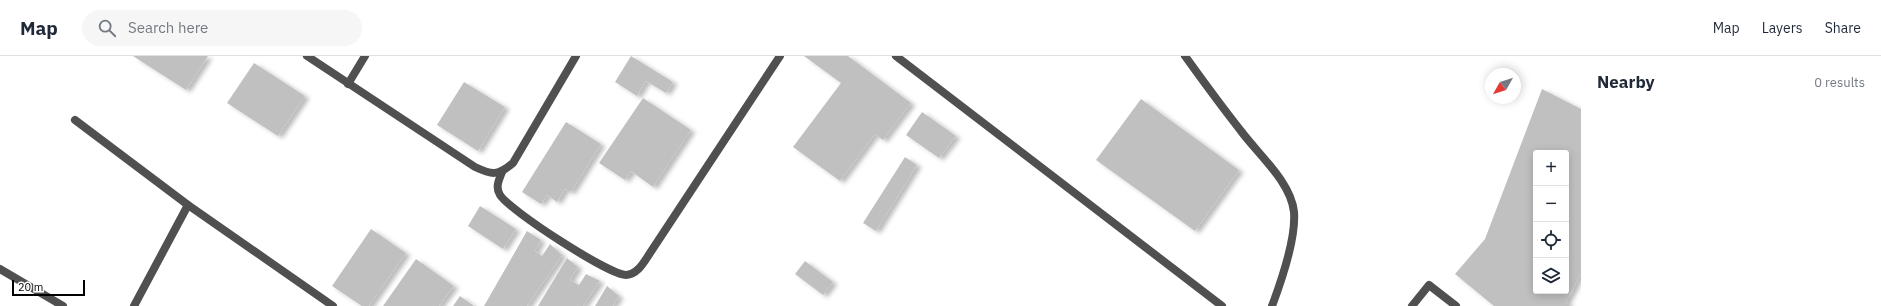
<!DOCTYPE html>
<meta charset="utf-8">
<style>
:root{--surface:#fff;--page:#f6f6f7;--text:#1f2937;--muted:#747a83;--line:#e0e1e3}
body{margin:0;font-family:"IBM Plex Sans",sans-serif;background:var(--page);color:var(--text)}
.controls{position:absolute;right:12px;bottom:12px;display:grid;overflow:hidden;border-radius:4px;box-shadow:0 2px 10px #0003}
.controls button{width:36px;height:36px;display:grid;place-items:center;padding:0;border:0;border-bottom:1px solid var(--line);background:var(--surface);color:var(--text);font:20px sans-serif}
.compass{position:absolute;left:1485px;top:12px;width:36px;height:36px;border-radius:50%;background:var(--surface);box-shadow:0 2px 10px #0003;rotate:231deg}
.scale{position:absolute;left:12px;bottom:10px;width:73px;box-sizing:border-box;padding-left:4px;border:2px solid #000;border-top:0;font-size:11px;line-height:14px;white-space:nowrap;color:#000;-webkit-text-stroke:3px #fff;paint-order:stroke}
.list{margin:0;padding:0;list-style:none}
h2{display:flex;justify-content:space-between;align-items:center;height:52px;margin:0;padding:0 16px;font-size:17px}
h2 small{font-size:13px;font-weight:400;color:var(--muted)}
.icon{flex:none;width:22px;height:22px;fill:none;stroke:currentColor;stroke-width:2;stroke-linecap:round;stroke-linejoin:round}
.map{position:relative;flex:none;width:1581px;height:250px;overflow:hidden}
header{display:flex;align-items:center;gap:24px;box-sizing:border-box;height:56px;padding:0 20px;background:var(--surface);border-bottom:1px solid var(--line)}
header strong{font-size:19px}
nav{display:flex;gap:22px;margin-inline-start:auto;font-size:14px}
.search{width:280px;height:36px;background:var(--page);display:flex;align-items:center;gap:10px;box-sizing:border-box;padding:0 14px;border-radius:22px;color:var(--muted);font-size:15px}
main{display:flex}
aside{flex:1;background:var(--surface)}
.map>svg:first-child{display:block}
.building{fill:#c0c0c0;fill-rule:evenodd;filter:url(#shadow)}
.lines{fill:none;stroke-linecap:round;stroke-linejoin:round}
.lane{stroke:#505050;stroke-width:8}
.street{stroke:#505050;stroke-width:8}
</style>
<header>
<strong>Map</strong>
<div class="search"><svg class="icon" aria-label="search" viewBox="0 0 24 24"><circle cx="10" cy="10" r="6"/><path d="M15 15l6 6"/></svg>Search here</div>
<nav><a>Map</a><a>Layers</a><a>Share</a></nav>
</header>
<main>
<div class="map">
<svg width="1581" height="250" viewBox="0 0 1581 250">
<defs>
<filter id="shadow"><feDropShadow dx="4.5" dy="2.5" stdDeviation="2" flood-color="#0004"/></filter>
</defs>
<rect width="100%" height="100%" fill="#fff"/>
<g class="building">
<path d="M 133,0 L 208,0 L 186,34 Z"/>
<path d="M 631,0 L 673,26 L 666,37 L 646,25 L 637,40 L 615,26 Z"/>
<path d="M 804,0 L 848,0 L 911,47 L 883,84 L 875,78 L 840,125 L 793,91 L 841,27 Z"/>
<path d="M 254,7 L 305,40 L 278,80 L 227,47 Z"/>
<path d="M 464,26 L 505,51 L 478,95 L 437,69 Z"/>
<path d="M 1542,33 L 1581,53 L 1581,217 L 1566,246 L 1570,250 L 1494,250 L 1455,218 L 1485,183 ZM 1536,97 L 1566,97 L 1566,235 L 1536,235 Z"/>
<path d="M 643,42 L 691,74 L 653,131 L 631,115 L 625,124 L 599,107 Z"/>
<path d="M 1141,43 L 1239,114 L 1195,175 L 1096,104 Z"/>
<path d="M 922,56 L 956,80 L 939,102 L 906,79 Z"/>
<path d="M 566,66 L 601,88 L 571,136 L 565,133 L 557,146 L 547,139 L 541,148 L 522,136 Z"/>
<path d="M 905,101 L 917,109 L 876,175 L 863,167 Z"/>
<path d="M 480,150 L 516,173 L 503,193 L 468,170 Z"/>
<path d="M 371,173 L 406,197 L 369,250 L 362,250 L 332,230 Z"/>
<path d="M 527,175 L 541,184 L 535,195 L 542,200 L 550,188 L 562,199 L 527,250 L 484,250 Z"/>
<path d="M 567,202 L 578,211 L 570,224 L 579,229 L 586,218 L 600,225 L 583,250 L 538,250 Z"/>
<path d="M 416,203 L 454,230 L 439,250 L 383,250 Z"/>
<path d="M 805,205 L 833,226 L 823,239 L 795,218 Z"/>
<path d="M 607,230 L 619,240 L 613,250 L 595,250 Z"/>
<path d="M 460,240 L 474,250 L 453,250 Z"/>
</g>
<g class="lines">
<path class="lane" d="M 1412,250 L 1429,229 L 1456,250"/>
<g class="street">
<path d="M 307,0 L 475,111 C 492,119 498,120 513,107 L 576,0"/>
<path d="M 896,0 L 1222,250"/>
<path d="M 1185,0 C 1203,25 1222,51 1241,75 C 1258,98 1291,126 1294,156 C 1296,181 1281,226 1272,250"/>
<path d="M 348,28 L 365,0"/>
<path d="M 75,64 L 188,149 L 333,250"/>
<path d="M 502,116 C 499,124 495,131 500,139 C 509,154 609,219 626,219 C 638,218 644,206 650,197 L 780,0"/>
<path d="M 0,213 L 63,250"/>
<path d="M 134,250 L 188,149"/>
</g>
</g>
</svg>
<div class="controls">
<button>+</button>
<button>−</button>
<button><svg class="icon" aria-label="locate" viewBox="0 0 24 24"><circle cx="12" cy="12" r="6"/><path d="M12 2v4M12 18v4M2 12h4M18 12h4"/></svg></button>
<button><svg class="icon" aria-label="layers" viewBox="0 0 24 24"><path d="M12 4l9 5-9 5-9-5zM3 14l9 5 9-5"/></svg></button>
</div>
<svg class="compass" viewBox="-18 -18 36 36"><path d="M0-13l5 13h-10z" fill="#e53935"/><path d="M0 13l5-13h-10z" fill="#747a83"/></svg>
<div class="scale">20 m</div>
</div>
<aside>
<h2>Nearby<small>0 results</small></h2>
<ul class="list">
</ul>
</aside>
</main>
